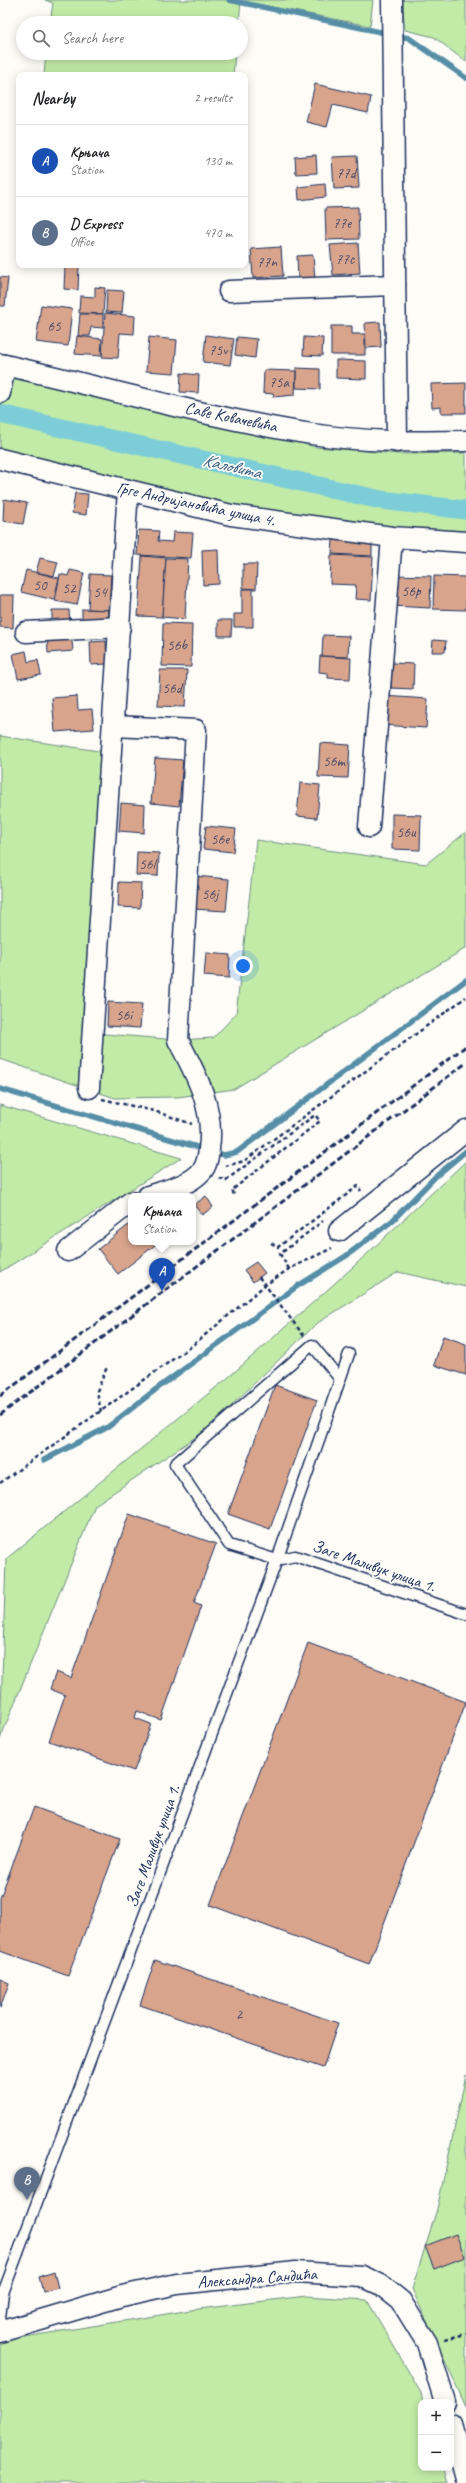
<!DOCTYPE html>
<meta charset="utf-8">
<style>
:root{--surface:#fff;--page:#f2f2f2;--text:#202124;--muted:#757577;--line:#e0e0e0;--accent:#0f766e}
body{margin:0;font-family:Caveat,sans-serif;background:var(--page);color:var(--text)}
.controls{position:absolute;right:12px;bottom:12px;display:grid;overflow:hidden;border-radius:8px;box-shadow:0 2px 10px #0003}
.controls button{width:36px;height:36px;display:grid;place-items:center;padding:0;border:0;border-bottom:1px solid var(--line);background:var(--surface);color:var(--text);font:20px sans-serif}
.you{position:absolute;left:243px;top:966px;width:14px;height:14px;margin:-10px;border:3px solid #fff;border-radius:50%;background:#1a73e8;box-shadow:0 0 0 6px #1a73e833}
.badge{display:grid;place-items:center;width:26px;height:26px;border-radius:50%;background:var(--accent);color:#fff;font-size:13px;font-weight:700}
.pin{position:absolute;translate:-50% -33px;filter:drop-shadow(0 1px 2px #0008)}
.pin::after{content:'';position:absolute;top:21px;width:14px;height:12px;background:inherit;clip-path:polygon(0 0,100% 0,50% 100%)}
.popup{position:absolute;left:128px;top:1193px;width:68px;height:52px;box-sizing:border-box;display:grid;place-content:center;border-radius:8px;background:var(--surface);filter:drop-shadow(0 1px 3px #0005);font-size:13px;white-space:nowrap;color:var(--muted)}
.popup b{font-size:15px;color:var(--text)}
.popup::after{content:'';position:absolute;left:50%;top:100%;margin-left:-8px;border:8px solid transparent;border-top-color:var(--surface)}
.list{margin:0;padding:0;list-style:none}
h2{display:flex;justify-content:space-between;align-items:center;height:52px;margin:0;padding:0 16px;font-size:17px}
h2 small{font-size:13px;font-weight:400;color:var(--muted)}
.list li{display:grid;grid-template-columns:26px 1fr auto;gap:12px;align-items:center;box-sizing:border-box;height:72px;padding:0 16px;border-top:1px solid var(--line)}
.list b{display:block;font-size:15px;white-space:nowrap}
.list p{margin:0;font-size:13px;white-space:nowrap;color:var(--muted)}
.list em{font-size:13px;font-style:normal;color:var(--muted)}
.icon{flex:none;width:22px;height:22px;fill:none;stroke:currentColor;stroke-width:2;stroke-linecap:round;stroke-linejoin:round}
.map{position:relative;flex:none;width:466px;height:2483px;overflow:hidden}
.search{position:absolute;background:var(--surface);box-shadow:0 2px 10px #0003;left:16px;top:16px;width:232px;height:44px;display:flex;align-items:center;gap:10px;box-sizing:border-box;padding:0 14px;border-radius:22px;color:var(--muted);font-size:15px}
.panel{position:absolute;background:var(--surface);box-shadow:0 2px 10px #0003;left:16px;top:72px;width:232px;height:196px;border-radius:8px}
.map>svg:first-child{display:block}
.green{fill:#c2eba7;stroke:#6e8d82}
.lines{fill:none;stroke-linecap:round;stroke-linejoin:round}
.stream{stroke:#568ea7;stroke-width:5.5}
.canal{stroke:#7dcdd8;stroke-width:19}
.building{fill:#d8a48c;stroke:#1b2f5e}
.service-casing{stroke:#1b2f5e;stroke-width:13}
.minor-casing{stroke:#1b2f5e;stroke-width:23}
.path{stroke:#1b2f5e;stroke-width:2.5;stroke-dasharray:4 3;stroke-linecap:butt}
.service{stroke:#fdfcf7;stroke-width:10}
.minor{stroke:#fdfcf7;stroke-width:20}
.rail{stroke:#1b2f5e;stroke-width:3;stroke-dasharray:6 3;stroke-linecap:butt}
.labels{text-anchor:middle;dominant-baseline:central;stroke-width:3.5;stroke-linejoin:round;paint-order:stroke}
.number-label{font-size:15px;fill:#4a4c6a}
.street-label{font-size:17px;fill:#1b2f5e;stroke:#fdfcf7}
.water-label{font-size:18px;font-style:italic;fill:#385e83;stroke:#fdfcf7}
</style>
<div class="map">
<svg width="466" height="2483" viewBox="0 0 466 2483">
<rect width="100%" height="100%" fill="#fdfcf7"/>
<filter id="ink" filterUnits="userSpaceOnUse"><feTurbulence type="fractalNoise" baseFrequency=".025" numOctaves="2"/><feDisplacementMap in="SourceGraphic" scale="8" xChannelSelector="R" yChannelSelector="G"/><feConvolveMatrix kernelMatrix="1 2 1 2 8 2 1 2 1" color-interpolation-filters="sRGB"/></filter>
<g filter="url(#ink)">
<g class="green">
<path d="M 45,0 L 373,0 L 370,26 L 241,1 L 239,23 L 50,23 L 53,3 Z"/>
<path d="M 402,0 L 466,0 L 466,62 L 434,37 L 405,30 Z"/>
<path d="M 46,53 L 235,53 L 233,75 L 44,75 Z"/>
<path d="M 0,365 L 316,447 L 400,454 L 466,453 L 466,542 L 392,537 L 0,459 Z"/>
<path d="M 0,736 L 112,753 L 93,1033 L 178,1040 L 213,1038 L 236,1014 L 256,840 L 426,864 L 466,832 L 466,948 L 234,1089 L 178,1097 L 115,1098 L 0,1059 Z"/>
<path d="M 0,1105 L 181,1158 L 0,1272 Z"/>
<path d="M 466,1161 L 466,1287 L 398,1272 L 316,1324 L 206,1430 L 95,1505 L 0,1739 L 6,1559 L 230,1376 L 353,1267 Z"/>
<path d="M 466,2075 L 466,2407 L 412,2289 L 437,2209 Z"/>
<path d="M 306,2296 L 367,2300 L 421,2393 L 423,2402 L 421,2402 L 421,2468 L 442,2468 L 447,2483 L 0,2483 L 0,2341 L 191,2310 Z"/>
</g>
<g class="lines">
<g class="stream">
<path d="M 229,0 L 409,38 L 466,78"/>
<path d="M 0,1089 L 224,1155 L 237,1152 L 466,980"/>
<path d="M 44,1460 L 108,1427 L 155,1390 L 296,1287 L 346,1256 L 392,1221 L 435,1177 L 466,1151"/>
</g>
<path class="canal" d="M 0,414 L 381,500 L 466,510"/>
</g>
<g class="building">
<path d="M 315,84 L 371,97 L 368,113 L 333,105 L 327,127 L 306,122 Z"/>
<path d="M 316,155 L 317,173 L 296,174 L 295,157 Z"/>
<path d="M 357,156 L 359,188 L 334,189 L 332,157 Z"/>
<path d="M 325,184 L 326,197 L 299,200 L 298,187 Z"/>
<path d="M 358,207 L 359,239 L 326,240 L 325,208 Z"/>
<path d="M 358,243 L 360,273 L 333,275 L 330,245 Z"/>
<path d="M 281,247 L 283,276 L 253,278 L 251,249 Z"/>
<path d="M 313,255 L 315,279 L 298,280 L 297,256 Z"/>
<path d="M 65,265 L 79,265 L 78,290 L 64,289 Z"/>
<path d="M 0,277 L 8,278 L 5,306 L 0,306 Z"/>
<path d="M 95,287 L 105,288 L 103,314 L 79,313 L 80,296 L 95,297 Z"/>
<path d="M 107,290 L 124,291 L 122,313 L 106,312 Z"/>
<path d="M 41,305 L 72,309 L 68,346 L 36,342 Z"/>
<path d="M 105,313 L 135,316 L 134,334 L 120,333 L 118,358 L 102,357 Z"/>
<path d="M 80,314 L 103,314 L 103,328 L 91,327 L 90,336 L 78,336 Z"/>
<path d="M 380,322 L 381,347 L 366,348 L 365,323 Z"/>
<path d="M 331,326 L 352,326 L 352,334 L 365,334 L 365,355 L 331,355 Z"/>
<path d="M 206,335 L 234,339 L 230,365 L 203,362 Z"/>
<path d="M 77,336 L 102,339 L 101,356 L 75,354 Z"/>
<path d="M 149,337 L 177,340 L 174,373 L 146,371 Z"/>
<path d="M 237,337 L 257,339 L 255,358 L 235,355 Z"/>
<path d="M 304,337 L 323,338 L 322,356 L 303,355 Z"/>
<path d="M 336,360 L 366,361 L 366,379 L 336,378 Z"/>
<path d="M 296,368 L 320,369 L 320,389 L 296,388 Z"/>
<path d="M 264,370 L 296,371 L 295,395 L 273,397 L 274,394 L 263,393 Z"/>
<path d="M 181,373 L 199,375 L 198,393 L 180,392 Z"/>
<path d="M 466,383 L 466,413 L 441,413 L 441,407 L 432,408 L 431,384 Z"/>
<path d="M 75,493 L 88,494 L 86,515 L 72,513 Z"/>
<path d="M 4,499 L 27,503 L 23,524 L 3,521 Z"/>
<path d="M 139,530 L 159,531 L 158,541 L 172,542 L 173,532 L 193,533 L 191,558 L 137,555 Z"/>
<path d="M 333,540 L 372,542 L 372,556 L 332,554 Z"/>
<path d="M 218,549 L 219,584 L 203,585 L 202,550 Z"/>
<path d="M 331,555 L 373,557 L 371,600 L 355,599 L 356,585 L 330,584 Z"/>
<path d="M 142,556 L 166,558 L 162,617 L 138,616 Z"/>
<path d="M 40,558 L 58,562 L 54,576 L 36,572 Z"/>
<path d="M 166,558 L 188,559 L 185,619 L 162,617 Z"/>
<path d="M 243,564 L 257,564 L 256,589 L 243,588 Z"/>
<path d="M 26,570 L 59,578 L 54,600 L 21,592 Z"/>
<path d="M 70,570 L 84,573 L 77,605 L 55,601 L 60,574 L 68,576 Z"/>
<path d="M 90,574 L 111,575 L 109,610 L 88,609 Z"/>
<path d="M 392,575 L 431,576 L 430,608 L 391,606 Z"/>
<path d="M 434,576 L 466,577 L 466,610 L 433,609 Z"/>
<path d="M 242,589 L 253,589 L 253,627 L 234,627 L 234,614 L 242,614 Z"/>
<path d="M 0,595 L 14,595 L 13,628 L 0,627 Z"/>
<path d="M 82,609 L 109,610 L 109,625 L 82,624 Z"/>
<path d="M 52,610 L 69,610 L 70,625 L 52,626 Z"/>
<path d="M 218,620 L 232,620 L 231,636 L 218,636 Z"/>
<path d="M 163,623 L 192,624 L 191,667 L 162,666 Z"/>
<path d="M 71,631 L 73,651 L 48,653 L 47,633 Z"/>
<path d="M 323,635 L 349,636 L 348,657 L 322,656 Z"/>
<path d="M 433,640 L 446,641 L 445,652 L 432,652 Z"/>
<path d="M 106,641 L 107,664 L 91,665 L 90,642 Z"/>
<path d="M 26,651 L 28,662 L 38,660 L 41,675 L 18,679 L 13,654 Z"/>
<path d="M 320,656 L 351,658 L 350,679 L 328,678 L 328,673 L 319,672 Z"/>
<path d="M 392,663 L 414,664 L 413,689 L 391,688 Z"/>
<path d="M 160,670 L 187,670 L 185,707 L 158,706 Z"/>
<path d="M 77,696 L 78,710 L 92,709 L 94,729 L 55,732 L 52,698 Z"/>
<path d="M 384,696 L 428,699 L 426,728 L 382,725 Z"/>
<path d="M 320,743 L 350,745 L 348,778 L 318,777 Z"/>
<path d="M 155,758 L 183,760 L 179,806 L 151,803 Z"/>
<path d="M 300,783 L 320,785 L 317,818 L 297,816 Z"/>
<path d="M 121,803 L 145,805 L 144,833 L 119,831 Z"/>
<path d="M 392,814 L 421,815 L 420,850 L 392,849 Z"/>
<path d="M 206,826 L 236,829 L 233,852 L 203,849 Z"/>
<path d="M 137,852 L 159,853 L 158,876 L 136,875 Z"/>
<path d="M 194,876 L 229,879 L 226,911 L 192,909 Z"/>
<path d="M 119,882 L 141,883 L 140,908 L 118,907 Z"/>
<path d="M 206,953 L 230,955 L 229,978 L 204,976 Z"/>
<path d="M 108,1002 L 142,1004 L 140,1028 L 107,1026 Z"/>
<path d="M 206,1196 L 213,1207 L 202,1215 L 194,1205 Z"/>
<path d="M 131,1223 L 131,1242 L 159,1242 L 118,1274 L 98,1249 Z"/>
<path d="M 256,1262 L 265,1273 L 253,1282 L 244,1270 Z"/>
<path d="M 443,1336 L 466,1344 L 466,1375 L 434,1365 Z"/>
<path d="M 275,1385 L 317,1400 L 270,1529 L 228,1514 Z"/>
<path d="M 129,1514 L 216,1544 L 194,1603 L 201,1606 L 161,1720 L 137,1711 L 135,1718 L 151,1724 L 134,1771 L 49,1741 L 65,1695 L 50,1689 L 56,1672 L 71,1678 Z"/>
<path d="M 308,1643 L 466,1702 L 369,1964 L 210,1905 Z"/>
<path d="M 34,1807 L 120,1839 L 68,1976 L 0,1951 L 0,1898 Z"/>
<path d="M 155,1960 L 338,2023 L 323,2068 L 140,2005 Z"/>
<path d="M 0,1979 L 9,1983 L 0,2008 Z"/>
<path d="M 456,2234 L 465,2257 L 434,2269 L 425,2246 Z"/>
<path d="M 54,2272 L 58,2288 L 43,2292 L 39,2277 Z"/>
</g>
<g class="lines">
<defs>
<g id="service">
<path d="M 277,1560 L 229,1545 L 175,1464 L 312,1345 L 340,1379"/>
<path d="M 277,1560 L 295,1556 L 466,1614"/>
<path d="M 4,2331 L 0,2318 L 3,2293 L 277,1560 L 349,1354"/>
</g>
<g id="minor">
<path d="M 392,0 L 397,442"/>
<path d="M 229,291 L 395,285"/>
<path d="M 0,364 C 104,387 207,418 312,434 C 363,442 415,442 466,441"/>
<path d="M 0,393 L 5,365"/>
<path d="M 0,459 L 231,515 L 392,537 L 466,542"/>
<path d="M 26,632 L 120,627"/>
<path d="M 114,726 L 196,730 L 178,1040 C 196,1074 215,1109 209,1149 C 208,1157 207,1166 201,1172 C 188,1186 166,1190 148,1196"/>
<path d="M 369,827 L 392,537"/>
<path d="M 89,1088 L 128,490"/>
<path d="M 339,1231 L 466,1130"/>
<path d="M 68,1251 L 131,1202"/>
<path d="M 0,2332 L 122,2296 L 177,2284 L 296,2272 L 362,2276 L 381,2285 L 401,2301 L 427,2343 L 445,2402"/>
<path d="M 451,2424 L 466,2479"/>
</g>
</defs>
<use href="#service" class="service-casing"/>
<use href="#minor" class="minor-casing"/>
<g class="path">
<path d="M 102,1099 L 154,1111 L 192,1124"/>
<path d="M 225,1166 L 244,1161 L 466,997"/>
<path d="M 219,1178 L 226,1180 L 315,1115 L 320,1121 L 232,1190 L 235,1197"/>
<path d="M 271,1243 L 278,1247 L 358,1186 L 361,1191"/>
<path d="M 289,1269 L 280,1254 L 323,1221"/>
<path d="M 259,1277 L 304,1336"/>
<path d="M 101,1412 L 97,1391 L 107,1367"/>
<path d="M 0,1483 L 193,1345 L 265,1285 L 289,1269 L 332,1248"/>
<path d="M 445,2339 L 466,2334"/>
</g>
<use href="#service" class="service"/>
<use href="#minor" class="minor"/>
<g class="rail">
<path d="M 0,1396 L 466,1046"/>
<path d="M 0,1415 L 466,1063"/>
</g>
</g>
</g>
<g class="labels">
<g class="number-label">
<text x="346" y="173">77d</text>
<text x="342" y="223">77e</text>
<text x="345" y="259">77c</text>
<text x="267" y="262">77n</text>
<text x="54" y="326">65</text>
<text x="218" y="350">75v</text>
<text x="279" y="382">75a</text>
<text x="40" y="585">50</text>
<text x="69" y="588">52</text>
<text x="411" y="591">56p</text>
<text x="100" y="592">54</text>
<text x="177" y="645">56b</text>
<text x="172" y="688">56d</text>
<text x="334" y="761">56m</text>
<text x="406" y="832">56u</text>
<text x="220" y="839">56e</text>
<text x="147" y="864">56l</text>
<text x="210" y="894">56j</text>
<text x="124" y="1015">56i</text>
<text x="239" y="2014">2</text>
</g>
<g class="street-label">
<text transform="translate(231 417) rotate(12)">Саве Ковачевића</text>
<text transform="translate(196 504) rotate(12)">Грге Андријановића улица 4.</text>
<text transform="translate(374 1566) rotate(19)">Заге Маливук улица 1.</text>
<text transform="translate(153 1846) rotate(-70)">Заге Маливук улица 1.</text>
<text transform="translate(257 2278) rotate(-4)">Александра Сандића</text>
</g>
<g class="water-label">
<text transform="translate(232 466) rotate(13)">Каловита</text>
</g>
</g>
</svg>
<div class="controls">
<button>+</button>
<button>−</button>
</div>
<div class="you"></div>
<div class="pin badge" style="left:162px;top:1291px;background:#1a4fb4">A</div>
<div class="popup"><b>Крњача</b>Station</div>
<div class="pin badge" style="left:27px;top:2200px;background:#5c6f8a">B</div>
<div class="search"><svg class="icon" aria-label="search" viewBox="0 0 24 24"><circle cx="10" cy="10" r="6"/><path d="M15 15l6 6"/></svg>Search here</div>
<section class="panel">
<h2>Nearby<small>2 results</small></h2>
<ul class="list">
<li><span class="badge" style="background:#1a4fb4">A</span><div><b>Крњача</b><p>Station</p></div><em>130 m</em></li>
<li><span class="badge" style="background:#5c6f8a">B</span><div><b>D Express</b><p>Office</p></div><em>470 m</em></li>
</ul>
</section>
</div>
